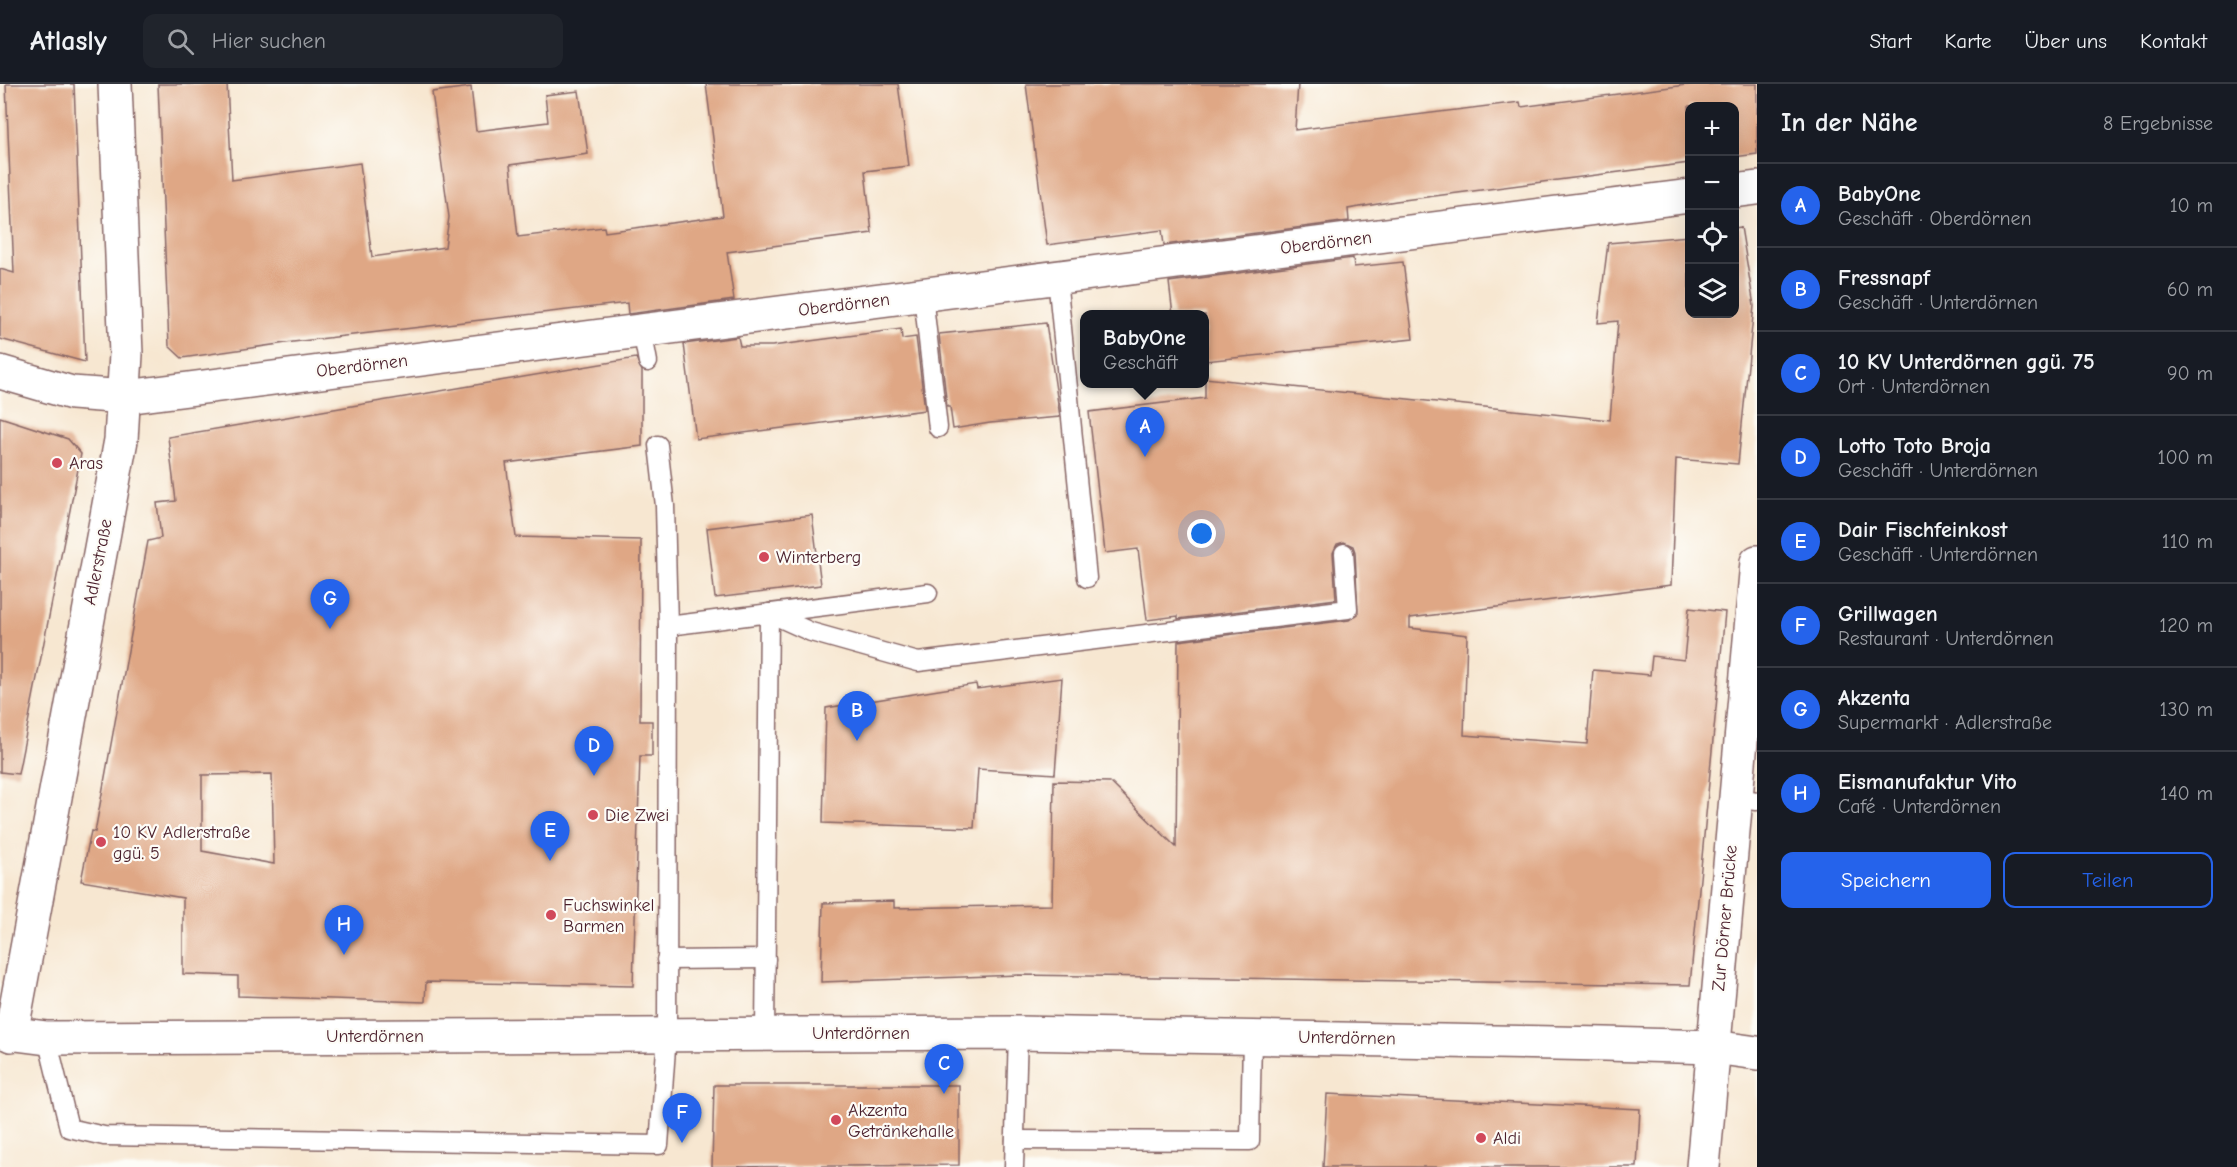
<!DOCTYPE html>
<html lang="de">
<meta charset="utf-8">
<style>
:root{--surface:#171b24;--page:#20242c;--text:#f1f3f6;--muted:#9ea1a6;--line:#363941;--accent:#2563eb}
body{margin:0;font-family:"Comic Neue",sans-serif;background:var(--page);color:var(--text)}
.controls{position:absolute;right:18px;top:18px;display:grid;overflow:hidden;border-radius:12px;box-shadow:0 6px 24px #0002}
.controls button{width:54px;height:54px;display:grid;place-items:center;padding:0;border:0;border-bottom:2px solid var(--line);background:var(--surface);color:var(--text);font:30px sans-serif}
.you{position:absolute;left:1202px;top:450px;width:21px;height:21px;margin:-15px;border:4px solid #fff;border-radius:50%;background:#1a73e8;box-shadow:0 0 0 9px #1a73e833}
.badge{display:grid;place-items:center;width:39px;height:39px;border-radius:50%;background:var(--accent);color:#fff;font-size:20px;font-weight:700}
.pin{position:absolute;translate:-50% -50px;filter:drop-shadow(0 2px 3px #0008)}
.pin::after{content:'';position:absolute;top:32px;width:21px;height:18px;background:inherit;clip-path:polygon(0 0,100% 0,50% 100%)}
.popup{position:absolute;left:1080px;top:226px;width:129px;height:78px;box-sizing:border-box;display:grid;place-content:center;border-radius:12px;background:var(--surface);filter:drop-shadow(0 2px 4px #0005);font-size:20px;white-space:nowrap;color:var(--muted)}
.popup b{font-size:22px;color:var(--text)}
.popup::after{content:'';position:absolute;left:50%;top:100%;margin-left:-12px;border:12px solid transparent;border-top-color:var(--surface)}
.list{margin:0;padding:0;list-style:none}
h2{display:flex;justify-content:space-between;align-items:center;height:78px;margin:0;padding:0 24px;font-size:26px}
h2 small{font-size:20px;font-weight:400;color:var(--muted)}
.list li{display:grid;grid-template-columns:39px 1fr auto;gap:18px;align-items:center;box-sizing:border-box;height:84px;padding:0 24px;border-top:2px solid var(--line)}
.list b{display:block;font-size:22px;white-space:nowrap}
.list p{margin:0;font-size:20px;white-space:nowrap;color:var(--muted)}
.list em{font-size:20px;font-style:normal;color:var(--muted)}
.actions{display:flex;gap:12px;padding:18px 24px}
.actions a{flex:1;padding:14px 0;border:2px solid var(--accent);border-radius:12px;text-align:center;font-size:21px;color:var(--accent)}
.actions .main{background:var(--accent);color:#fff}
.icon{flex:none;width:33px;height:33px;fill:none;stroke:currentColor;stroke-width:2;stroke-linecap:round;stroke-linejoin:round}
.map{position:relative;flex:none;width:1757px;height:1083px;overflow:hidden}
header{display:flex;align-items:center;gap:36px;box-sizing:border-box;height:84px;padding:0 30px;background:var(--surface);border-bottom:2px solid var(--line)}
header strong{font-size:28px}
nav{display:flex;gap:33px;margin-inline-start:auto;font-size:21px}
.search{width:420px;height:54px;background:var(--page);display:flex;align-items:center;gap:15px;box-sizing:border-box;padding:0 21px;border-radius:12px;color:var(--muted);font-size:22px}
main{display:flex}
aside{flex:1;background:var(--surface)}
.map>svg:first-child{display:block}
.building{fill:#dfa785;fill-rule:evenodd}
.lines{fill:none;stroke-linecap:round;stroke-linejoin:round}
.service-casing{stroke:#876565;stroke-width:21}
.minor-casing{stroke:#876565;stroke-width:36}
.tertiary-casing{stroke:#876565;stroke-width:36}
.service{stroke:#fff;stroke-width:18}
.minor{stroke:#fff;stroke-width:33}
.tertiary{stroke:#fff;stroke-width:33}
.poi-dot{fill:#d1495b;stroke:#fdfcf7;stroke-width:2}
.labels{text-anchor:middle;dominant-baseline:central;stroke-width:4.5;stroke-linejoin:round;paint-order:stroke}
.street-label{font-size:18px;fill:#4a1f2b;stroke:#fdfcf7}
.poi-label{font-size:18px;fill:#4a1f2b;stroke:#fdfcf7;text-anchor:start}
</style>
<header>
<strong>Atlasly</strong>
<div class="search"><svg class="icon" aria-label="search" viewBox="0 0 24 24"><circle cx="10" cy="10" r="6"/><path d="M15 15l6 6"/></svg>Hier suchen</div>
<nav><a>Start</a><a>Karte</a><a>Über uns</a><a>Kontakt</a></nav>
</header>
<main>
<div class="map">
<svg width="1757" height="1083" viewBox="0 0 1757 1083">
<rect width="100%" height="100%" fill="#fdfcf7"/>
<filter id="ink" filterUnits="userSpaceOnUse"><feTurbulence type="fractalNoise" baseFrequency=".0167" numOctaves="2"/><feDisplacementMap in="SourceGraphic" scale="12" xChannelSelector="R" yChannelSelector="G"/><feConvolveMatrix kernelMatrix="1 2 1 2 8 2 1 2 1" color-interpolation-filters="sRGB"/></filter>
<filter id="wash" filterUnits="userSpaceOnUse"><feTurbulence type="fractalNoise" baseFrequency=".008" numOctaves="4" result="noise"/><feDisplacementMap in="SourceGraphic" scale="24" xChannelSelector="R" yChannelSelector="G"/><feGaussianBlur stdDeviation="1.35" result="paint"/><feColorMatrix in="noise" values="0 0 0 0 0 0 0 0 0 0 0 0 0 0 0 0 0 1.4 0 .05"/><feComposite in="paint" operator="in"/></filter>
<g filter="url(#wash)">
<rect width="100%" height="100%" fill="#f7e7d1"/>
<g id="blocks">
<g class="building">
<path d="M 6,0 L 74,0 L 85,278 L 0,255 L 0,185 L 14,189 Z"/>
<path d="M 158,0 L 227,0 L 232,96 L 360,79 L 372,173 L 445,163 L 449,133 L 432,8 L 471,3 L 476,47 L 548,38 L 545,11 L 579,7 L 588,70 L 510,81 L 518,153 L 604,143 L 605,148 L 723,132 L 706,0 L 898,0 L 909,82 L 865,87 L 872,149 L 727,168 L 734,216 L 628,230 L 627,219 L 293,258 L 182,274 L 169,262 Z"/>
<path d="M 1026,0 L 1298,0 L 1295,46 L 1520,18 L 1521,23 L 1693,0 L 1757,0 L 1757,70 L 1734,73 L 1734,22 L 1689,22 L 1689,79 L 1396,117 L 1348,125 L 1349,137 L 1164,161 L 1162,146 L 1047,161 Z"/>
<path d="M 1741,143 L 1754,222 L 1738,380 L 1676,375 L 1671,501 L 1410,534 L 1410,544 L 1467,551 L 1464,651 L 1587,660 L 1593,586 L 1650,591 L 1652,572 L 1684,576 L 1689,524 L 1725,528 L 1690,901 L 1019,891 L 821,898 L 823,819 L 894,817 L 894,824 L 1052,821 L 1054,697 L 1110,698 L 1176,763 L 1178,557 L 1349,536 L 1358,530 L 1355,468 L 1353,462 L 1344,458 L 1337,460 L 1333,469 L 1336,515 L 1178,535 L 1178,532 L 1147,536 L 1138,465 L 1105,469 L 1089,328 L 1205,314 L 1205,294 L 1610,336 L 1618,237 L 1598,239 L 1608,159 L 1689,152 L 1689,230 L 1734,230 L 1734,144 Z"/>
<path d="M 1353,174 L 1354,183 L 1403,178 L 1413,255 L 1205,277 L 1205,231 L 1173,231 L 1169,198 Z"/>
<path d="M 1046,239 L 1060,333 L 990,339 L 953,345 L 950,323 L 947,323 L 939,250 Z"/>
<path d="M 901,245 L 902,255 L 916,253 L 925,326 L 696,355 L 684,260 L 738,253 L 740,262 L 772,262 Z"/>
<path d="M 636,274 L 642,287 L 642,362 L 506,379 L 516,453 L 641,456 L 640,637 L 652,637 L 652,672 L 640,672 L 633,902 L 426,898 L 425,918 L 238,912 L 238,892 L 183,890 L 183,814 L 81,797 L 91,747 L 95,748 L 148,457 L 161,454 L 157,419 L 176,417 L 168,353 ZM 272,690 L 274,780 L 202,767 L 202,691 Z"/>
<path d="M 0,333 L 68,355 L 81,370 L 18,690 L 0,688 Z"/>
<path d="M 812,431 L 821,501 L 715,514 L 707,444 Z"/>
<path d="M 1062,594 L 1055,690 L 978,685 L 974,744 L 823,739 L 826,624 L 976,600 L 977,605 Z"/>
<path d="M 714,1001 L 959,1001 L 959,1081 L 712,1083 Z"/>
<path d="M 1327,1010 L 1640,1025 L 1637,1083 L 1323,1083 Z"/>
</g>
</g>
</g>
<g filter="url(#ink)">
<use href="#blocks" fill-opacity="0" stroke="#876565" stroke-width="1.5"/>
<g class="lines">
<defs>
<g id="service">
<path d="M 1057,194 L 1087,494"/>
<path d="M 923,211 L 938,344"/>
<path d="M 642,246 L 648,278"/>
<path d="M 769,529 L 811,548 L 918,578 L 1348,525 L 1344,469"/>
<path d="M 668,542 L 928,509"/>
<path d="M 1736,714 L 1757,717"/>
<path d="M 666,876 L 766,875"/>
<path d="M 765,949 L 769,529"/>
<path d="M 47,954 L 69,1044 L 104,1052 L 659,1061 L 667,951 L 668,542 L 665,422 L 658,361"/>
<path d="M 1015,1056 L 1250,1057 L 1252,953"/>
<path d="M 1014,1083 L 1018,949"/>
</g>
<g id="minor">
<path d="M 1734,107 L 1757,104"/>
<path d="M 0,288 L 72,309 L 126,313 L 1690,112"/>
<path d="M 11,951 L 121,356 L 126,270 L 115,0"/>
<path d="M 1703,1083 L 1757,478"/>
</g>
<path id="tertiary" d="M 0,948 L 47,954 L 1018,949 L 1605,960 L 1714,963 L 1757,969"/>
</defs>
<use href="#service" class="service-casing"/>
<use href="#minor" class="minor-casing"/>
<use href="#tertiary" class="tertiary-casing"/>
<use href="#service" class="service"/>
<use href="#minor" class="minor"/>
<use href="#tertiary" class="tertiary"/>
</g>
</g>
<g class="poi-dot">
<circle cx="57" cy="379" r="6"/>
<circle cx="764" cy="473" r="6"/>
<circle cx="593" cy="731" r="6"/>
<circle cx="101" cy="758" r="6"/>
<circle cx="551" cy="831" r="6"/>
<circle cx="836" cy="1036" r="6"/>
<circle cx="1481" cy="1054" r="6"/>
</g>
<g class="labels">
<g class="street-label">
<text transform="translate(1326 159) rotate(-7)">Oberdörnen</text>
<text transform="translate(844 221) rotate(-7)">Oberdörnen</text>
<text transform="translate(362 282) rotate(-7)">Oberdörnen</text>
<text transform="translate(98 478) rotate(-79)">Adlerstraße</text>
<text transform="translate(1725 834) rotate(-85)">Zur Dörner Brücke</text>
<text x="861" y="949">Unterdörnen</text>
<text x="375" y="952">Unterdörnen</text>
<text transform="translate(1347 954) rotate(1)">Unterdörnen</text>
</g>
<g class="poi-label">
<text x="69" y="379">Aras</text>
<text x="776" y="473">Winterberg</text>
<text x="605" y="731">Die Zwei</text>
<text x="113" y="748">10 KV Adlerstraße<tspan x="113" dy="21">ggü. 5</tspan></text>
<text x="563" y="821">Fuchswinkel<tspan x="563" dy="21">Barmen</tspan></text>
<text x="848" y="1026">Akzenta<tspan x="848" dy="21">Getränkehalle</tspan></text>
<text x="1493" y="1054">Aldi</text>
</g>
</g>
</svg>
<div class="controls">
<button>+</button>
<button>−</button>
<button><svg class="icon" aria-label="locate" viewBox="0 0 24 24"><circle cx="12" cy="12" r="6"/><path d="M12 2v4M12 18v4M2 12h4M18 12h4"/></svg></button>
<button><svg class="icon" aria-label="layers" viewBox="0 0 24 24"><path d="M12 4l9 5-9 5-9-5zM3 14l9 5 9-5"/></svg></button>
</div>
<div class="you"></div>
<div class="pin badge" style="left:1145px;top:373px">A</div>
<div class="popup"><b>BabyOne</b>Geschäft</div>
<div class="pin badge" style="left:857px;top:657px">B</div>
<div class="pin badge" style="left:944px;top:1010px">C</div>
<div class="pin badge" style="left:594px;top:692px">D</div>
<div class="pin badge" style="left:550px;top:777px">E</div>
<div class="pin badge" style="left:682px;top:1059px">F</div>
<div class="pin badge" style="left:330px;top:545px">G</div>
<div class="pin badge" style="left:344px;top:871px">H</div>
</div>
<aside>
<h2>In der Nähe<small>8 Ergebnisse</small></h2>
<ul class="list">
<li><span class="badge">A</span><div><b>BabyOne</b><p>Geschäft · Oberdörnen</p></div><em>10 m</em></li>
<li><span class="badge">B</span><div><b>Fressnapf</b><p>Geschäft · Unterdörnen</p></div><em>60 m</em></li>
<li><span class="badge">C</span><div><b>10 KV Unterdörnen ggü. 75</b><p>Ort · Unterdörnen</p></div><em>90 m</em></li>
<li><span class="badge">D</span><div><b>Lotto Toto Broja</b><p>Geschäft · Unterdörnen</p></div><em>100 m</em></li>
<li><span class="badge">E</span><div><b>Dair Fischfeinkost</b><p>Geschäft · Unterdörnen</p></div><em>110 m</em></li>
<li><span class="badge">F</span><div><b>Grillwagen</b><p>Restaurant · Unterdörnen</p></div><em>120 m</em></li>
<li><span class="badge">G</span><div><b>Akzenta</b><p>Supermarkt · Adlerstraße</p></div><em>130 m</em></li>
<li><span class="badge">H</span><div><b>Eismanufaktur Vito</b><p>Café · Unterdörnen</p></div><em>140 m</em></li>
</ul>
<div class="actions"><a class="main">Speichern</a><a>Teilen</a></div>
</aside>
</main>
